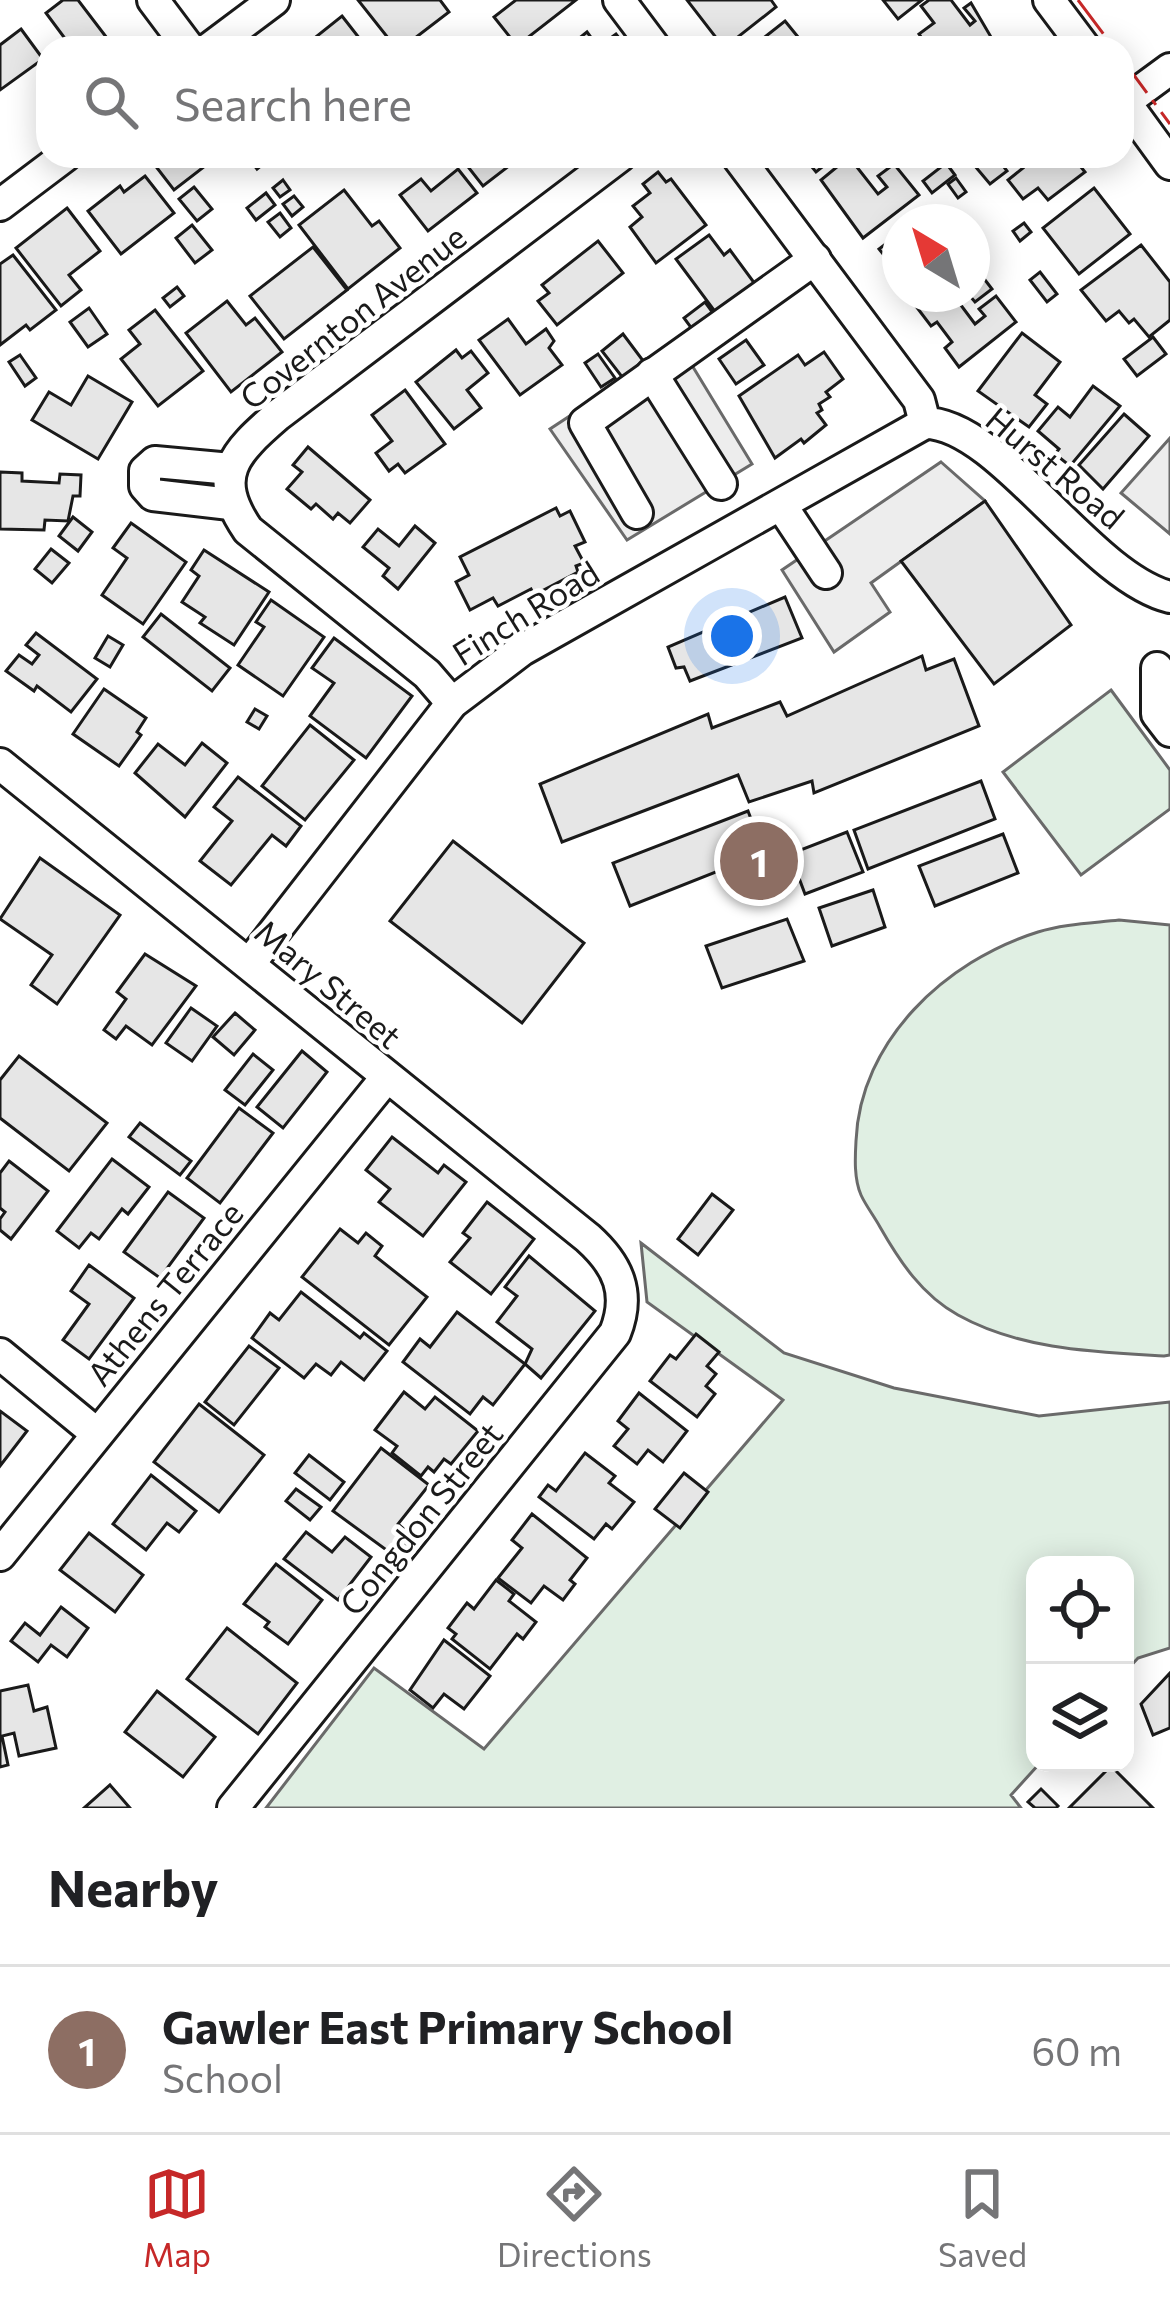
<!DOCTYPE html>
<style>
:root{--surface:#fff;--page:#f2f2f2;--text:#202124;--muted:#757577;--line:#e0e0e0;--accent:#c62828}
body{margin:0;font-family:Commissioner,sans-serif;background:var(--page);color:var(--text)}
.controls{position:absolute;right:36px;bottom:36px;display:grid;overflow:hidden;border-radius:24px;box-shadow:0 6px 30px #0003}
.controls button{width:108px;height:108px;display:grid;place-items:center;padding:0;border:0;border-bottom:3px solid var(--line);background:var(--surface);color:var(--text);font:60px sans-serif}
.compass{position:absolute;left:882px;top:204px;width:108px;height:108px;border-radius:50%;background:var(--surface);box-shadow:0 6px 30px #0003;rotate:322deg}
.you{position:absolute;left:732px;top:636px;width:42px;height:42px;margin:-30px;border:9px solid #fff;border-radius:50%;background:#1a73e8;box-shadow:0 0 0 18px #1a73e833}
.badge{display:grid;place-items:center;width:78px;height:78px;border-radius:50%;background:var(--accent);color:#fff;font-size:39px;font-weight:700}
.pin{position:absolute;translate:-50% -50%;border:6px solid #fff;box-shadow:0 3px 12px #0006}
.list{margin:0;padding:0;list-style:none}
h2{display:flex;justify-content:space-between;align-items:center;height:156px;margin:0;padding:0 48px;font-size:51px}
h2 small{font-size:39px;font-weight:400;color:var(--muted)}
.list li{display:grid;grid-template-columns:78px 1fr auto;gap:36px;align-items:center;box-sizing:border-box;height:168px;padding:0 48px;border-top:3px solid var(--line)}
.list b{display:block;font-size:45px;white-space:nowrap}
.list p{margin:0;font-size:39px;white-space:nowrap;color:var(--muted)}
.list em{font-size:39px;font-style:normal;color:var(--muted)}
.icon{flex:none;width:66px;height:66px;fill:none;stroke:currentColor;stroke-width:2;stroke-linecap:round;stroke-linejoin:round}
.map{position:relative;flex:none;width:1170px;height:1808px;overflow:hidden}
.search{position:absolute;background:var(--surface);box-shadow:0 6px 30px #0003;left:36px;right:36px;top:36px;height:132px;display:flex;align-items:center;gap:30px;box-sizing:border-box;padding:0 42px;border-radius:36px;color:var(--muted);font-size:45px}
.sheet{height:324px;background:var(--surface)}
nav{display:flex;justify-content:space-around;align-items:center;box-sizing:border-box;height:168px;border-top:3px solid var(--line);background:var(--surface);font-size:33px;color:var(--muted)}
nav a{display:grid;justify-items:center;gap:6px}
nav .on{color:var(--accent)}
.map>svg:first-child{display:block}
.green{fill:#e0efe3;stroke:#6a6a6a;stroke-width:3}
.parking{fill:#ededed;stroke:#6a6a6a;stroke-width:3}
.building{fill:#e6e6e6;stroke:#1a1a1a;stroke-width:3}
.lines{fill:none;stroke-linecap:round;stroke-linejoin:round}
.minor-casing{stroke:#1a1a1a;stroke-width:36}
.minor{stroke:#fff;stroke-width:30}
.power{stroke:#c62828;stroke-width:3;stroke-dasharray:42 9 6 9;stroke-linecap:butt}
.labels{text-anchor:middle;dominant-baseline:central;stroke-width:9;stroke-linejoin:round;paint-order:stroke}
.street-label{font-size:33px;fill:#1a1a1a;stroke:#fff}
</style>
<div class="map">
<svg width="1170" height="1808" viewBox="0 0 1170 1808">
<rect width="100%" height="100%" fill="#fff"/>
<g class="green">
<path d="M 1111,690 L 1170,770 L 1170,809 L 1081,875 L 1003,772 Z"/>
<path d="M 1119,920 L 1170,925 L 1170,1355 L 1164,1356 C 1095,1352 1021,1350 958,1315 C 922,1295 900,1262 880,1227 C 874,1216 866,1206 861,1195 C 854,1179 855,1158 856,1141 C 860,1041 945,961 1038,932 C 1063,924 1093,923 1119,920 Z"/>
<path d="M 641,1243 L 784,1353 L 894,1388 L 1039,1416 L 1170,1402 L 1170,1648 L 1138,1658 L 1125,1672 L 1125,1565 L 1035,1565 L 1035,1763 L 1040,1763 L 1011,1795 L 1021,1808 L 266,1808 L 374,1668 L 484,1749 L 783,1400 L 647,1302 Z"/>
</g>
<g class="parking">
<path d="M 679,344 L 752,464 L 627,540 L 550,429 Z"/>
<path d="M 1170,438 L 1170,534 L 1121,493 Z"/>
<path d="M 941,462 L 985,501 L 871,583 L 890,612 L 834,652 L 782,570 Z"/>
</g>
<g class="building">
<path d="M 63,0 L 78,0 L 110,42 L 102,48 L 72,48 L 46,13 Z"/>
<path d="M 358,0 L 440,0 L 449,12 L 402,48 L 396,48 Z"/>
<path d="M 516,0 L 576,0 L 517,46 L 494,17 Z"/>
<path d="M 687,0 L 771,0 L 776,7 L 724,48 Z"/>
<path d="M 883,0 L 922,0 L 898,19 Z"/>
<path d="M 929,0 L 951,0 L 970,25 L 975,21 L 964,8 L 971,3 L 991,37 L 984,42 L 987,46 L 929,48 L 919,34 L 934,23 L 921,6 Z"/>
<path d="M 342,16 L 367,48 L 302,48 Z"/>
<path d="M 785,21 L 807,48 L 751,48 Z"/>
<path d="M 21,29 L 43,59 L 0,90 L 0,45 Z"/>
<path d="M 587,32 L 598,47 L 616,34 L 627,48 L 567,48 Z"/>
<path d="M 165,156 L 218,156 L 174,190 L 154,164 Z"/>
<path d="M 247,156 L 273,156 L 257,169 Z"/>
<path d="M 473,156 L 522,156 L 483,186 L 465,163 Z"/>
<path d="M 803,156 L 836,156 L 816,172 Z"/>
<path d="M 985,156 L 996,156 L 1007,171 L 990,184 L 974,165 Z"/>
<path d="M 1013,156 L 1072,156 L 1085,172 L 1048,200 L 1038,188 L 1023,199 L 1008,180 L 1023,168 Z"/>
<path d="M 849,157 L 878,194 L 887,187 L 878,176 L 894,164 L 919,195 L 863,238 L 821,180 Z"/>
<path d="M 946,163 L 955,175 L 932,193 L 923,181 Z"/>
<path d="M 458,169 L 477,193 L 428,231 L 400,195 L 421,179 L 431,191 Z"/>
<path d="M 658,172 L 666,182 L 671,179 L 706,225 L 656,263 L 630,227 L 642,217 L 633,206 L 650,193 L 643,184 Z"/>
<path d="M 145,176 L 174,213 L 121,254 L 88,211 L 120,186 L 124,192 Z"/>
<path d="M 956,178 L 966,192 L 958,198 L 948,184 Z"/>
<path d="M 283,180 L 290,190 L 280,197 L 273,188 Z"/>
<path d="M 194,187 L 212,209 L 197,221 L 179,199 Z"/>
<path d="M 1094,188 L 1130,234 L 1079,274 L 1043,228 Z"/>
<path d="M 344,190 L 372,226 L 379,221 L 400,248 L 348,289 L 299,225 Z"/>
<path d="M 266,193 L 275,205 L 256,220 L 247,208 Z"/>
<path d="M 294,196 L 303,207 L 292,216 L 283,204 Z"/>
<path d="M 67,208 L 100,251 L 69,275 L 81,290 L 61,306 L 16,248 Z"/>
<path d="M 948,209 L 958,222 L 932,222 Z"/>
<path d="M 280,213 L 291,228 L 280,237 L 268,222 Z"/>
<path d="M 1024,223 L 1031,232 L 1020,241 L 1013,231 Z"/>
<path d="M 192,225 L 212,250 L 195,263 L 176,238 Z"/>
<path d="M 900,233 L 900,275 L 879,249 Z"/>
<path d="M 709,235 L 724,255 L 730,250 L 758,288 L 719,317 L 676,259 Z"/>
<path d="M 598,241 L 623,273 L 557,325 L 538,301 L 549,293 L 542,285 Z"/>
<path d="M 1141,245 L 1170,282 L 1170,320 L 1149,337 L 1134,319 L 1129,323 L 1119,311 L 1106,321 L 1081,290 Z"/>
<path d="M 313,247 L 347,290 L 284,339 L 250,296 Z"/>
<path d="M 13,255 L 56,310 L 30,330 L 26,325 L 0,345 L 0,264 Z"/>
<path d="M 972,263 L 992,289 L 975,302 L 970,296 L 960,304 L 975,324 L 985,316 L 979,309 L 996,296 L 1016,322 L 959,367 L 945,348 L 952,342 L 937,322 L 931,326 L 915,305 L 929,294 L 972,294 Z"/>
<path d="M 1040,272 L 1057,294 L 1047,302 L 1030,280 Z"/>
<path d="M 177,287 L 184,296 L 170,307 L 163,298 Z"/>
<path d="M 227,301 L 246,325 L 255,318 L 282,352 L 231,392 L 186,333 Z"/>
<path d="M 705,302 L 716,317 L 695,333 L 684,318 Z"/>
<path d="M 89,308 L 107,334 L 88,347 L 70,322 Z"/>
<path d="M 155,310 L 203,371 L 158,406 L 121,359 L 140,344 L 129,330 Z"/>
<path d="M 508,319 L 526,344 L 546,329 L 554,341 L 549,348 L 562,365 L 520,395 L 479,340 Z"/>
<path d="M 1022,333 L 1060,362 L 1035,395 L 1047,404 L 1029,427 L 978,391 Z"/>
<path d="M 623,334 L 647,366 L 626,382 L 602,351 Z"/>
<path d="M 1153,337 L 1166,354 L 1137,376 L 1124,359 Z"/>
<path d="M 746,340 L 764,365 L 736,384 L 719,359 Z"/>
<path d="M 456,350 L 462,358 L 471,351 L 488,373 L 467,390 L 481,408 L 454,429 L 416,382 Z"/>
<path d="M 824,352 L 843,379 L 826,392 L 830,397 L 819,404 L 822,410 L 817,413 L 826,425 L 804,443 L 801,439 L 775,458 L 739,396 L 798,355 L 805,365 Z"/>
<path d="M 598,354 L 615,378 L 601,387 L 585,363 Z"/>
<path d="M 20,355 L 36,378 L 25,386 L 9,362 Z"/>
<path d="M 88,376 L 132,402 L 98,459 L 32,420 L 49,392 L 71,405 Z"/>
<path d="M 1093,386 L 1120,406 L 1070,466 L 1055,454 L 1059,449 L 1038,431 L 1058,407 L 1070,417 Z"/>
<path d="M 405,390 L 445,444 L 405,473 L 398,464 L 389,471 L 376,453 L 392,441 L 372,415 Z"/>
<path d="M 1124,414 L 1149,436 L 1103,489 L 1079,465 Z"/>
<path d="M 308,447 L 370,500 L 350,523 L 338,513 L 333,519 L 316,504 L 311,509 L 287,489 L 302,472 L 293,465 Z"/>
<path d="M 0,472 L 22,473 L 22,481 L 59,483 L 60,474 L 81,475 L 80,496 L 73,496 L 68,521 L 45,520 L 44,530 L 0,529 Z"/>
<path d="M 985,501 L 1071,625 L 994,684 L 901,561 Z"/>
<path d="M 556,508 L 560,516 L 570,511 L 585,542 L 575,546 L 584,563 L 576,566 L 578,572 L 534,595 L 531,589 L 498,606 L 493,598 L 470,610 L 456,582 L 469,575 L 460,557 Z"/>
<path d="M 73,517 L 92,532 L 78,551 L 59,536 Z"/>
<path d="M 131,523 L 186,562 L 143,624 L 102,595 L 127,558 L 113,548 Z"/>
<path d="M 415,526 L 435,543 L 398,589 L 383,576 L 389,568 L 363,547 L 378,529 L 399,546 Z"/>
<path d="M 51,549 L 69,563 L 52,583 L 35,569 Z"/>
<path d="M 204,550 L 269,592 L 234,645 L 200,623 L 205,617 L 182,602 L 199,576 L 191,570 Z"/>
<path d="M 785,597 L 802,638 L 690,681 L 684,667 L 676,668 L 668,647 Z"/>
<path d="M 271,600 L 324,637 L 283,696 L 238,665 L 264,627 L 256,622 Z"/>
<path d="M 161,614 L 230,668 L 212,691 L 143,637 Z"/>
<path d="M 36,633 L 97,679 L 71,712 L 37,686 L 34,691 L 6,671 L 19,655 L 32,664 L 39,655 L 26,645 Z"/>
<path d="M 108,636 L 123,645 L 110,667 L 95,658 Z"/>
<path d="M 334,638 L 412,696 L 366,758 L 310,716 L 334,683 L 312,668 Z"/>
<path d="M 922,656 L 926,670 L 954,659 L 979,726 L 814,793 L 812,781 L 749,802 L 738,775 L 562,842 L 540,784 L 708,714 L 712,728 L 780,702 L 787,716 Z"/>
<path d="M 104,689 L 146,718 L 137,732 L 141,735 L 119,766 L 73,734 Z"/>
<path d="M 255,709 L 267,716 L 259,729 L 247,722 Z"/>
<path d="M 310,725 L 354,760 L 305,820 L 262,786 Z"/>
<path d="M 202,743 L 227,763 L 185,817 L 135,773 L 158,744 L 185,765 Z"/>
<path d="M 238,777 L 301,826 L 286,846 L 272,835 L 231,885 L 200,861 L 232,821 L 214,807 Z"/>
<path d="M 981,781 L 995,819 L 868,869 L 854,830 Z"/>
<path d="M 748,811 L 764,853 L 630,906 L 613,863 Z"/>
<path d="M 847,832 L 863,872 L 805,894 L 790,854 Z"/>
<path d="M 1003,834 L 1018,873 L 935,906 L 919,866 Z"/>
<path d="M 453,841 L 584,943 L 522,1023 L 390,921 Z"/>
<path d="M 40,858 L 120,915 L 57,1004 L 31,985 L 52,955 L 0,919 Z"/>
<path d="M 873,890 L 885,927 L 832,946 L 819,908 Z"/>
<path d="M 787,919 L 804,961 L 722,988 L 706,946 Z"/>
<path d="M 145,954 L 196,986 L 152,1045 L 126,1026 L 116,1039 L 104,1030 L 126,999 L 117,992 Z"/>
<path d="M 191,1008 L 217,1026 L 192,1061 L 166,1043 Z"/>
<path d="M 235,1013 L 255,1030 L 234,1055 L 213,1037 Z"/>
<path d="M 302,1051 L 327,1072 L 283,1128 L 257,1107 Z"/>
<path d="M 253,1054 L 273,1070 L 245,1105 L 225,1090 Z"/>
<path d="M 19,1056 L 107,1123 L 69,1171 L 0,1118 L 0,1080 Z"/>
<path d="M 239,1108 L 273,1133 L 220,1203 L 187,1178 Z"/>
<path d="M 140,1123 L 191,1161 L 180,1175 L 129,1137 Z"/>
<path d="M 392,1137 L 438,1173 L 444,1165 L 466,1182 L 423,1236 L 379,1202 L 390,1189 L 366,1170 Z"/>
<path d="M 112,1159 L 149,1187 L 128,1214 L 122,1209 L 99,1239 L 91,1233 L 79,1248 L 57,1231 Z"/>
<path d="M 9,1161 L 48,1191 L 11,1239 L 0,1230 L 0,1219 L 5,1212 L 0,1208 L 0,1173 Z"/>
<path d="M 168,1192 L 204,1218 L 160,1278 L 124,1252 Z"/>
<path d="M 712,1194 L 733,1210 L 698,1255 L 678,1239 Z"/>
<path d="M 487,1202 L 534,1239 L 491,1294 L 450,1262 L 470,1238 L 463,1233 Z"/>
<path d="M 340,1229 L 358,1243 L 366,1233 L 382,1246 L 375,1256 L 427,1297 L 389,1345 L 302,1277 Z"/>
<path d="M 529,1256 L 595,1311 L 541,1378 L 525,1364 L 532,1349 L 497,1322 L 517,1296 L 505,1287 Z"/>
<path d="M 89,1265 L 134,1298 L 89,1359 L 63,1340 L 89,1304 L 71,1291 Z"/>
<path d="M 301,1292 L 360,1338 L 364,1333 L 387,1351 L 364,1380 L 341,1362 L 331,1375 L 316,1364 L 304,1378 L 252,1338 L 270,1313 L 279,1320 Z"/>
<path d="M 457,1312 L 525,1364 L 493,1405 L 483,1397 L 470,1414 L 403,1362 L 420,1339 L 430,1347 Z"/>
<path d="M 696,1334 L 719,1352 L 707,1366 L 716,1374 L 706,1386 L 715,1394 L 697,1417 L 650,1381 L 670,1355 L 676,1359 Z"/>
<path d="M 249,1346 L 279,1368 L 234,1425 L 205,1402 Z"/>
<path d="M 404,1392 L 425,1409 L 435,1397 L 478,1431 L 451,1464 L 444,1459 L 434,1472 L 428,1467 L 421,1476 L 392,1453 L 397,1446 L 375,1430 Z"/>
<path d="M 639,1393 L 687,1431 L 663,1462 L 648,1450 L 637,1464 L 614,1446 L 628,1429 L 618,1421 Z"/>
<path d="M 199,1404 L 264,1455 L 219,1512 L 154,1462 Z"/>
<path d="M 0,1411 L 27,1431 L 0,1466 Z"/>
<path d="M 381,1448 L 429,1485 L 398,1524 L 412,1536 L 396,1557 L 333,1511 Z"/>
<path d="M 585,1453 L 615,1476 L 609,1483 L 634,1502 L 612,1529 L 606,1524 L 594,1539 L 539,1497 L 548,1485 L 556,1491 Z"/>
<path d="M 309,1455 L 344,1482 L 330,1500 L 295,1473 Z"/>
<path d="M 684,1473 L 708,1492 L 680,1528 L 655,1509 Z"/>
<path d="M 151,1475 L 196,1511 L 179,1532 L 167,1523 L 146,1550 L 113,1524 Z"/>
<path d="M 296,1489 L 321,1507 L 310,1520 L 286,1501 Z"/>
<path d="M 532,1514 L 587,1558 L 570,1580 L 575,1584 L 563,1600 L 544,1586 L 531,1603 L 498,1578 L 522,1548 L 512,1540 Z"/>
<path d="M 306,1532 L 332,1552 L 345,1537 L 371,1557 L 338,1600 L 284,1559 Z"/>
<path d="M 89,1533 L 143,1575 L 115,1612 L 60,1570 Z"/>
<path d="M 276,1564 L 322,1600 L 288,1644 L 265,1627 L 269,1622 L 244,1604 Z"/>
<path d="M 496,1580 L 514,1594 L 509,1601 L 536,1622 L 523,1639 L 517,1634 L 490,1669 L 452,1639 L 456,1634 L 448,1628 L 467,1603 L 474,1609 Z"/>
<path d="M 61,1607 L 88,1628 L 67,1657 L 51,1645 L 38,1662 L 11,1641 L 25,1623 L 40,1635 Z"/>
<path d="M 227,1628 L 297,1683 L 258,1734 L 187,1679 Z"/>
<path d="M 444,1640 L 490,1676 L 464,1709 L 444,1694 L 433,1708 L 410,1690 Z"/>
<path d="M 1170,1673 L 1170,1728 L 1153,1735 L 1141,1704 Z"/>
<path d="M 28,1685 L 34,1711 L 47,1707 L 56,1748 L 19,1756 L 14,1733 L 2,1736 L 8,1765 L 0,1767 L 0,1691 Z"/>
<path d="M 157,1691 L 215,1737 L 183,1777 L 125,1732 Z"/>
<path d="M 1111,1766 L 1153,1808 L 1069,1808 Z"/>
<path d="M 110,1785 L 130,1808 L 84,1808 Z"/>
<path d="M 1041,1789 L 1058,1806 L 1056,1808 L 1035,1808 L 1028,1802 Z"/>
</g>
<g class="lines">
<defs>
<g id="minor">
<path d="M 153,0 L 189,48"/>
<path d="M 619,0 L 655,48"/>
<path d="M 1049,0 L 1085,48"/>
<path d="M 210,48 L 274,0"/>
<path d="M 1122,98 L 1170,164"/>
<path d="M 1125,102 L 1170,69"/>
<path d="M 737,156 L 919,400 L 925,423 C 999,423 1089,577 1170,597"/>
<path d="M 0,205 L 65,156"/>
<path d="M 652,374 L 721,484"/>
<path d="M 230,504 L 153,495 L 145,486 L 145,471 L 155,462 L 231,469"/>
<path d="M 781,505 L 826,573"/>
<path d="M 637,513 L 585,423 L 815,259"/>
<path d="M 1157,668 L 1157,714 L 1170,731"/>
<path d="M 452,703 L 427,674 L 248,530 C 211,476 234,453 278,415 L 620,156"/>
<path d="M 0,764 L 588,1238 C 618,1265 631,1293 615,1333 L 233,1808"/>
<path d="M 250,963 L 452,703 L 522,650 L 925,423"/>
<path d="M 0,1354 L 96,1433"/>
<path d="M 0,1555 L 386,1078"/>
</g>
</defs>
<use href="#minor" class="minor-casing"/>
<use href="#minor" class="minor"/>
<g class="power">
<path d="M 1078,0 L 1114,48"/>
<path d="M 1122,59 L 1170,124"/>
</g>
</g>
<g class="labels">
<g class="street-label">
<text transform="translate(352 316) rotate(-38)">Covernton Avenue</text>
<text transform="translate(1056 467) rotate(40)">Hurst Road</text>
<text transform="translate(525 612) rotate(-32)">Finch Road</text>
<text transform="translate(329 983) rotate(40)">Mary Street</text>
<text transform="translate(164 1293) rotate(-51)">Athens Terrace</text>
<text transform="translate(420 1518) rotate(-51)">Congdon Street</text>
</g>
</g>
</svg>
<div class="controls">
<button><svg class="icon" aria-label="locate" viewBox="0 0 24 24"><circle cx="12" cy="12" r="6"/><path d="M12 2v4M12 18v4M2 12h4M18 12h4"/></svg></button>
<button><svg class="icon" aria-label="layers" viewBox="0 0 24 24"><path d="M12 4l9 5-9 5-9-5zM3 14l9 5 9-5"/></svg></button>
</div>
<svg class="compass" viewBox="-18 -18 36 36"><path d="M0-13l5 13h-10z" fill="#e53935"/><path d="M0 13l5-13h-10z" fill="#757577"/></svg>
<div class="you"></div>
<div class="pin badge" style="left:759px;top:861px;background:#8d6e63">1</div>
<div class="search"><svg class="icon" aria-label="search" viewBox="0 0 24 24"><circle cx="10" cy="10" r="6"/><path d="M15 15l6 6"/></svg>Search here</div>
</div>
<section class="sheet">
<h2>Nearby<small></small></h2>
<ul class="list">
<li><span class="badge" style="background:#8d6e63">1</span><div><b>Gawler East Primary School</b><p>School</p></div><em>60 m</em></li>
</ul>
</section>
<nav>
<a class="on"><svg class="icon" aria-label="map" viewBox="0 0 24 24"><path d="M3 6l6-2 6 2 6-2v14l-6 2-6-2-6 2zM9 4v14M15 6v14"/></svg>Map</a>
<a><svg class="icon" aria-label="directions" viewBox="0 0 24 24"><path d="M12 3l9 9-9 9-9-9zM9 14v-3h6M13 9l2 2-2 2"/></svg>Directions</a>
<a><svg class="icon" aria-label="saved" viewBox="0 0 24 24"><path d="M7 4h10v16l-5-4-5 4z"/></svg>Saved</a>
</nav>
